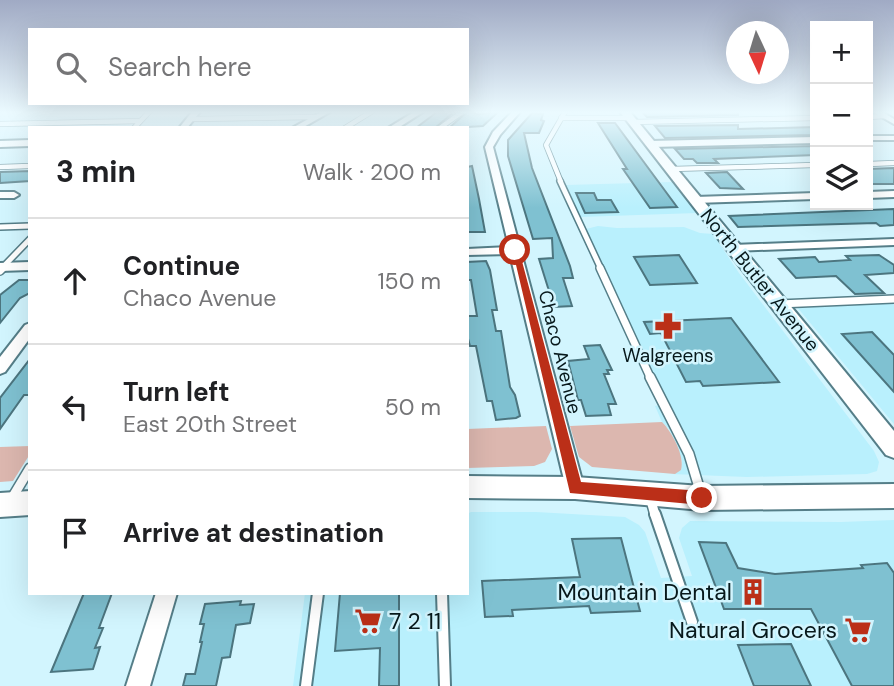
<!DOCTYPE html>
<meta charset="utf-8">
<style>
:root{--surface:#fff;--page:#f6f6f6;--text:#202124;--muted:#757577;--line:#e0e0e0}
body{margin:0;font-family:"DM Sans",sans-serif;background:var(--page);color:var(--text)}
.controls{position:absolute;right:21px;top:21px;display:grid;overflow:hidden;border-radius:0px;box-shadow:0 7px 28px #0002}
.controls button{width:63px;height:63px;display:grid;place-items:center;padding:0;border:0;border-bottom:2px solid var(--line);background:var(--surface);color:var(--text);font:35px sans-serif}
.compass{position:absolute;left:726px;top:21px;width:63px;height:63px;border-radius:50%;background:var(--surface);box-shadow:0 7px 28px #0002;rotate:176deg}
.stop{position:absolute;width:21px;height:21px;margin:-16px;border:5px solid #bb2f18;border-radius:50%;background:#fff}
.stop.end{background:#bb2f18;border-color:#fff;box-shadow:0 2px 7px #0008}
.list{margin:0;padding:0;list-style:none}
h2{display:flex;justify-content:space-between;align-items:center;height:91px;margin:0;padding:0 28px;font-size:30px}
h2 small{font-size:23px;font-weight:400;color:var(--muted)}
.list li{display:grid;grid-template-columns:46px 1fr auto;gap:21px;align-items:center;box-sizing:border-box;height:126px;padding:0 28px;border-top:2px solid var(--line)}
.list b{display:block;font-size:26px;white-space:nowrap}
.list p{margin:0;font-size:23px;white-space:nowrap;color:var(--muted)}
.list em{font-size:23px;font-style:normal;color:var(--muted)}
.icon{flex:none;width:38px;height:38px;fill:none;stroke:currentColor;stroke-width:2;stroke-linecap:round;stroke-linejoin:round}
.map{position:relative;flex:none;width:894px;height:686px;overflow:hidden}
.search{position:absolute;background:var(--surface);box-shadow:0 7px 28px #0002;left:28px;top:28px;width:441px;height:77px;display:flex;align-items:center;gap:18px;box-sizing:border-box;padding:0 24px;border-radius:0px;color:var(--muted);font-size:26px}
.panel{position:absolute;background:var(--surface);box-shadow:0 7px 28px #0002;left:28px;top:126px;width:441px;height:469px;border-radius:0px}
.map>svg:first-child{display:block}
.built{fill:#b9f0fd}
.green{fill:#dcb7af}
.building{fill:#7fc1d1;stroke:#4c757f;stroke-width:2}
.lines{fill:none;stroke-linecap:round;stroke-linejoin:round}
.lane-far4-casing{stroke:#557e88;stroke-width:6}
.lane-far3-casing{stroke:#557e88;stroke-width:8}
.lane-far2-casing{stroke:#557e88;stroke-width:10}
.lane-far1-casing{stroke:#557e88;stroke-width:12}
.lane-casing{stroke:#557e88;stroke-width:14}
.street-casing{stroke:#557e88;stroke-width:4}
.secondary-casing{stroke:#557e88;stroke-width:4}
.lane-far4{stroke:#fff;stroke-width:4.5}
.lane-far3{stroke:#fff;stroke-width:5}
.lane-far2{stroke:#fff;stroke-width:7}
.lane-far1{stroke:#fff;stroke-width:9}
.lane{stroke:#fff;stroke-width:10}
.street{fill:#fff;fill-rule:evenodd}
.secondary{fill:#fff;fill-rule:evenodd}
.route{fill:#bb2f18}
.labels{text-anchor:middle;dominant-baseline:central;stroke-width:5;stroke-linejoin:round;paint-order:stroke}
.street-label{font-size:19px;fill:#07181b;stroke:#d2f5fe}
.poi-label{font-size:19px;fill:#07181b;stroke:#d2f5fe}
.near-poi-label{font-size:23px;fill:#07181b;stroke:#d2f5fe;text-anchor:end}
</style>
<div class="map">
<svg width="894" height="686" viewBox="0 0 894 686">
<rect width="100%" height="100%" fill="#d2f5fe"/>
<g class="built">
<path d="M 673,182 L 697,213 L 580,217 L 565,185 Z"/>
<path d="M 598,226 L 617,228 L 684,227 L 700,233 L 713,234 L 739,273 L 874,451 L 879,462 L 877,471 L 867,474 L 747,477 L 671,474 L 681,470 L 682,461 L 669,429 L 662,422 L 655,406 L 667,404 L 586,229 Z"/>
<path d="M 894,303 L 894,424 L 797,307 Z"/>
<path d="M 471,512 L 536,512 L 625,517 L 639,525 L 645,532 L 661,578 L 692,576 L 679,538 L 682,528 L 690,521 L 841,522 L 894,520 L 894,686 L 293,686 L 305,593 L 467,593 L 467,514 Z"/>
</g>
<g class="green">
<path d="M 662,422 C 672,432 685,456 681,470 L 675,474 L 592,467 L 579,457 L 570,426 Z"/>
<path d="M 546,426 L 552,449 L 545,462 L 534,466 L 467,468 L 467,429 Z"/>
<path d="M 30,446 L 30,454 L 13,481 L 0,482 L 0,447 Z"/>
</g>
<g class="building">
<path d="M 437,112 L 454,112 L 435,128 L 416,128 Z"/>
<path d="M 467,112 L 480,114 L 498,112 L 483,126 L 449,128 Z"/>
<path d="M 642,112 L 738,112 L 738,115 L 647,117 Z"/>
<path d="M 532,113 L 543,114 L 541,120 L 544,121 L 539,133 L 524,133 L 532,168 L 570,266 L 573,278 L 563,278 L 572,306 L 554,307 L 539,259 L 553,258 L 552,238 L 533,239 L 508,156 L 508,140 Z"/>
<path d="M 598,123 L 615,123 L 677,207 L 650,208 L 623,169 L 627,169 Z"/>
<path d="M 738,125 L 738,129 L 815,127 L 815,135 L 665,138 L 655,126 Z"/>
<path d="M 815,146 L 815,155 L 714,159 L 718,163 L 697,163 L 693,159 L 684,159 L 675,149 Z"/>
<path d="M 472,166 L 479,199 L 485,232 L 467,232 L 467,167 Z"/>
<path d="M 894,168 L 894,184 L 868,184 L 868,169 Z"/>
<path d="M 30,171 L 30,181 L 0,183 L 0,172 Z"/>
<path d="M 727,172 L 743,189 L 720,188 L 706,173 Z"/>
<path d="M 576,193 L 594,193 L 597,200 L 611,200 L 618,212 L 585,213 Z"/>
<path d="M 894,209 L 894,225 L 880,226 L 876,223 L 738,227 L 729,216 Z"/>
<path d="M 679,255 L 697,283 L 650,285 L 634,257 Z"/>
<path d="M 879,255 L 894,265 L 894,273 L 865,275 L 884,293 L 855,294 L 836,276 L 796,278 L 779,259 L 815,257 L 819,262 L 850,260 L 846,256 Z"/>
<path d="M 486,261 L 490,270 L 497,310 L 492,310 L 496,331 L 501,331 L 510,387 L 515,395 L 520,416 L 516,418 L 496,420 L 492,401 L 487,401 L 476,346 L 470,346 L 467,335 L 467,316 L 477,316 L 471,280 L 467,280 L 467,262 Z"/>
<path d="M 19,280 L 30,280 L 30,293 L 20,298 L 0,323 L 0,295 Z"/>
<path d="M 731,318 L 779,382 L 703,386 L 700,381 L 686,382 L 661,333 L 650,334 L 644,322 Z"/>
<path d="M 872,332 L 894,355 L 894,392 L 842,334 Z"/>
<path d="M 600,345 L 612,370 L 607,370 L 609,374 L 604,374 L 616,404 L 608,404 L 611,415 L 586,416 L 581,400 L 578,400 L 568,361 L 589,359 L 584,346 Z"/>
<path d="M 30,359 L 30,395 L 24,395 L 0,429 L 0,398 Z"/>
<path d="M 621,538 L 640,611 L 591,613 L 589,606 L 512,610 L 513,616 L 485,617 L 482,581 L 580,577 L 572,539 Z"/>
<path d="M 699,542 L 726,543 L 738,568 L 775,574 L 863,568 L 861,565 L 887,563 L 894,573 L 894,686 L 852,686 L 811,609 L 724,609 Z"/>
<path d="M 84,593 L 112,593 L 99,628 L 103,628 L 95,648 L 100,647 L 93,669 L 51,672 Z"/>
<path d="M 340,593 L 399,593 L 399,686 L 379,686 L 380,648 L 335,651 Z"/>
<path d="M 241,601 L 240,605 L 254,604 L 250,623 L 236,625 L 230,657 L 222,658 L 216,686 L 183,686 L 186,674 L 195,674 L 202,642 L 200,642 L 204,624 L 200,624 L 205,604 Z"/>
<path d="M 791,644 L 811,686 L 754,686 L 738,645 Z"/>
</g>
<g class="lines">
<defs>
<g id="lane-far4">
<path d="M 868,117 L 885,116"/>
<path d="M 561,118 L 631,118"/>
<path d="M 190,119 L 316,117"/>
<path d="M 633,122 L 815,118"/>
<path d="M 0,124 L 140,121"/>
<path d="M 134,128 L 149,112"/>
<path d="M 345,128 L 371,112"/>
<path d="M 440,128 L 462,112"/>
<path d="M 868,164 L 894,163"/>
<path d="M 0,167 L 30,166"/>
<path d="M 671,169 L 815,165"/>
<path d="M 561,182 L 546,145 L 565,112"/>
</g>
<g id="lane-far3">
<path d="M 560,181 L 601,269"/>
<path d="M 0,227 L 30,226"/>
<path d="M 1,269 L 30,239"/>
</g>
<g id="lane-far2">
<path d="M 600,268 L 651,379"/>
<path d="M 0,271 L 3,268"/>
<path d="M 779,304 L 894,299"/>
</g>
<g id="lane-far1">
<path d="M 650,377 L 689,454 L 701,494"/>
<path d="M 650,497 L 655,515"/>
<path d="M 12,498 L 30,468"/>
</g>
<g id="lane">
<path d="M 655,514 L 692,622"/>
<path d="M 442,593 L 445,686"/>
<path d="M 306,686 L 318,593"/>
</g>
<g id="street">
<path d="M 192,112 L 200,112 L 187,128 L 179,128 Z"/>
<path d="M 321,112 L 330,112 L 302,128 L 292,128 Z"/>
<path d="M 414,112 L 423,112 L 398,128 L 388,128 Z"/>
<path d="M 512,112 L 520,112 L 500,135 L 493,147 L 584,488 L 581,494 L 575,496 L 569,494 L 566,488 L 510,254 L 467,255 L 467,249 L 509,247 L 485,147 L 493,132 Z"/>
<path d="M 873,112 L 882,112 L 894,119 L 894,124 Z"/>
<rect x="868" y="136" width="26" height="4"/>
<path d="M 815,137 L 815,143 L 651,147 L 647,144 L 651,141 Z"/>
<path d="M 30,140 L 30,146 L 0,147 L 0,141 Z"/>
<path d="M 894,191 L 894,197 L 868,198 L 868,192 Z"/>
<path d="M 0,192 L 14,192 L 19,195 L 14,198 L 0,198 Z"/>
<path d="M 815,193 L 815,199 L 695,203 L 690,200 L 695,197 Z"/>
<path d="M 894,239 L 894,245 L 733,251 L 727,248 L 733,245 Z"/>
<path d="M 30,262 L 30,270 L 0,271 L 0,263 Z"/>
<path d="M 30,323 L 30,338 L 5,372 L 0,374 L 0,357 L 25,325 Z"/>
<path d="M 156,593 L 177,593 L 150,686 L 126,686 Z"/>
</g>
<g id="secondary">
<path d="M 620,112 L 630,112 L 894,431 L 894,458 L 886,455 Z"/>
<path d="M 467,476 L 575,477 L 702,486 L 894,484 L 894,508 L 702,510 L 575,499 L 467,498 Z"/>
<path d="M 30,491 L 30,515 L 0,517 L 0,493 Z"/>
</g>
</defs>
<use href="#lane-far4" class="lane-far4-casing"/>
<use href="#lane-far3" class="lane-far3-casing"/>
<use href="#lane-far2" class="lane-far2-casing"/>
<use href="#lane-far1" class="lane-far1-casing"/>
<use href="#lane" class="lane-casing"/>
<use href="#street" class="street-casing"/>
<use href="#secondary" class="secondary-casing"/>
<use href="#lane-far4" class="lane-far4"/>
<use href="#lane-far3" class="lane-far3"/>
<use href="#lane-far2" class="lane-far2"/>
<use href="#lane-far1" class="lane-far1"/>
<use href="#lane" class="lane"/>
<use href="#street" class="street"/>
<use href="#secondary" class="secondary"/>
</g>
<linearGradient id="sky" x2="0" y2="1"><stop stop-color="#a0aac4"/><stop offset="0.54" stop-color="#ebfaff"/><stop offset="1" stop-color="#ebfaff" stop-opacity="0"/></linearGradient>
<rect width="894" height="208" fill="url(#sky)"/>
<path class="route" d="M 512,248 L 519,250 L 581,482 L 702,491 L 707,493 L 709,498 L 707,503 L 702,505 L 570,493 Z"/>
<defs>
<symbol id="pharmacy-bare" viewBox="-9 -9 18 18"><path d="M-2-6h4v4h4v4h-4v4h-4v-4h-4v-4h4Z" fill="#bb2f18" stroke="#d2f5fe" stroke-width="2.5" paint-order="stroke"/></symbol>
<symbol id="building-bare" viewBox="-9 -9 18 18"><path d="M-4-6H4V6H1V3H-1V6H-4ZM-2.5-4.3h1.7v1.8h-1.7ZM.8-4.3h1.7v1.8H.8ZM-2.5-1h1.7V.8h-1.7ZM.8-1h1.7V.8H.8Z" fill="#bb2f18" stroke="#d2f5fe" stroke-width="2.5" paint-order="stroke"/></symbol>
<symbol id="supermarket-bare" viewBox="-9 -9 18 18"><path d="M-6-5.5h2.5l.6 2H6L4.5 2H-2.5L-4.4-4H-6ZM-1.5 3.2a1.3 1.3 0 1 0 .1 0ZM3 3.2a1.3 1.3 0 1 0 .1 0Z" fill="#bb2f18" stroke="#d2f5fe" stroke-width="2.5" paint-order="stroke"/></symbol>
</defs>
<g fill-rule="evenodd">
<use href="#pharmacy-bare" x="649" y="307" width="38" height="38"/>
<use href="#building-bare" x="734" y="573" width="38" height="38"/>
<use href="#supermarket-bare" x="349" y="602" width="38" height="38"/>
<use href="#supermarket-bare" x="839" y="611" width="38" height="38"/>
</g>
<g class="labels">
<g class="street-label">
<text transform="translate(760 280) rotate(51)">North Butler Avenue</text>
<text transform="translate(560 352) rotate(76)">Chaco Avenue</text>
</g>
<g class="poi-label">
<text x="668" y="355">Walgreens</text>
</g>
<g class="near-poi-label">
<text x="732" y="592">Mountain Dental</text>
<text x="389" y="621" text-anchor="start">7 2 11</text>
<text x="837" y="630">Natural Grocers</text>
</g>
</g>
</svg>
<div class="controls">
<button>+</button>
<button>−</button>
<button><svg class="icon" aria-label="layers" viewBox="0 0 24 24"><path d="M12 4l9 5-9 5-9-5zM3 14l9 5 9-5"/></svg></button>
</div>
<svg class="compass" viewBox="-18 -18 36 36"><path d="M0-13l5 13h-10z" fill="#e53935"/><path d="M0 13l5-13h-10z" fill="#757577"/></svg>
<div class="stop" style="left:515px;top:250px"></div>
<div class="stop end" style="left:702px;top:498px"></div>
<div class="search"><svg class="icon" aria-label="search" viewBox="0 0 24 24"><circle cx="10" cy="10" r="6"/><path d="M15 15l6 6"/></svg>Search here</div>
<section class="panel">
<h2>3 min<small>Walk · 200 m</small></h2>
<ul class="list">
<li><svg class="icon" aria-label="ahead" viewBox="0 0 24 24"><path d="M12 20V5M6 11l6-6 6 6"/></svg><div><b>Continue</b><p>Chaco Avenue</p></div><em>150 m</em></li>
<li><svg class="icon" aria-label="left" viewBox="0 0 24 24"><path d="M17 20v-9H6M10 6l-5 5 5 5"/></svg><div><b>Turn left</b><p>East 20th Street</p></div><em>50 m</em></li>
<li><svg class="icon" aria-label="arrive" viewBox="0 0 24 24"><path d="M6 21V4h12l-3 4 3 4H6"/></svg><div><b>Arrive at destination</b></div></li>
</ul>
</section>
</div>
